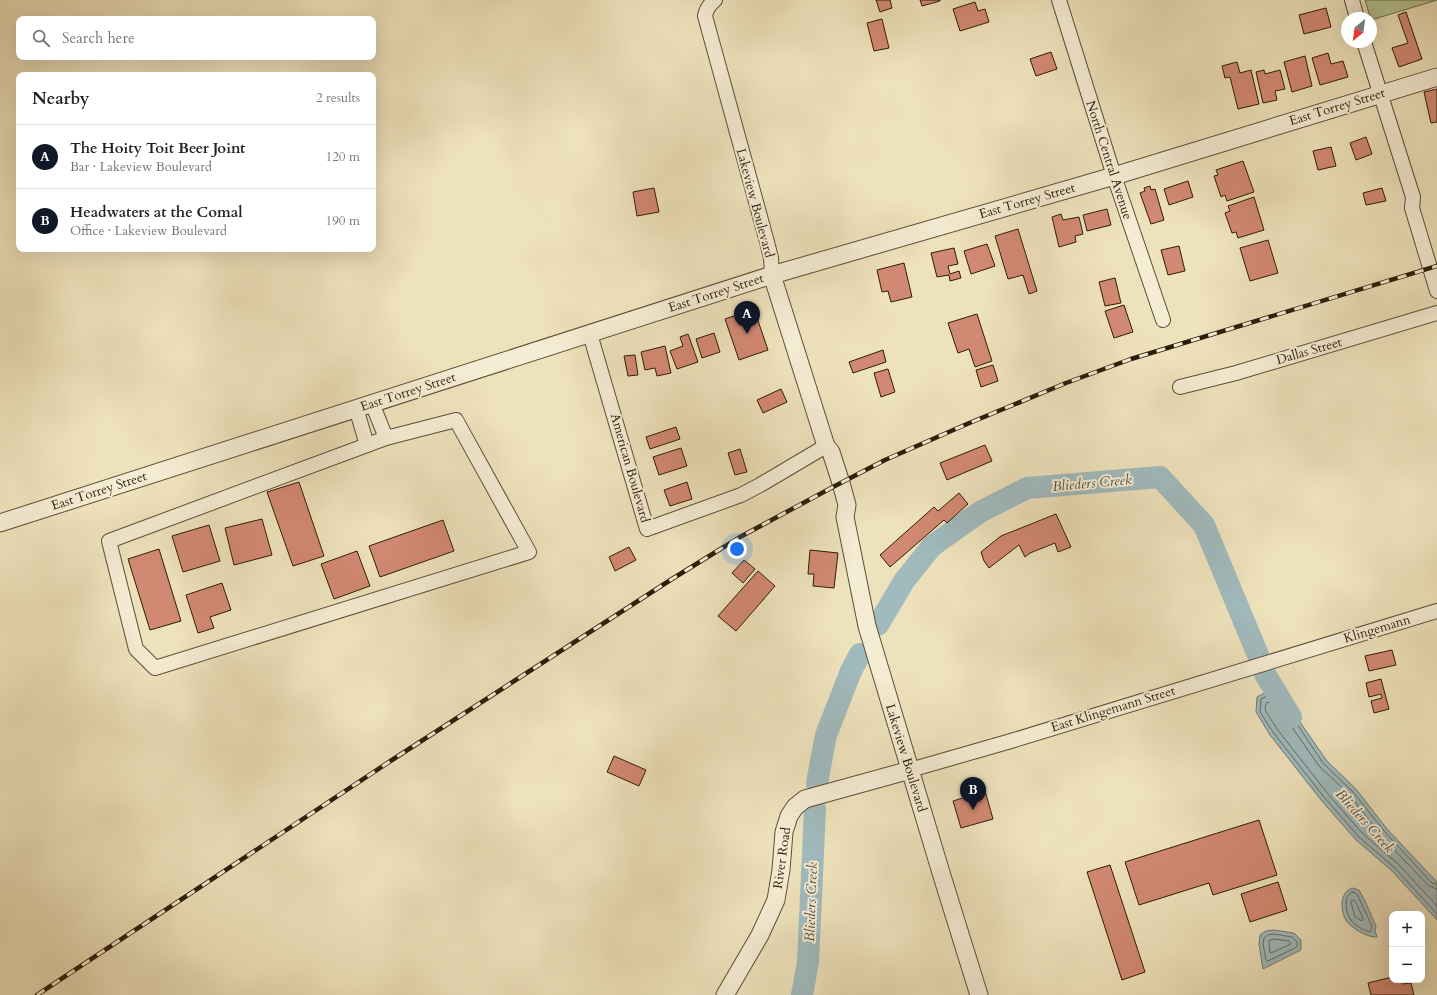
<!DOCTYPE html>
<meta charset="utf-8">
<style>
:root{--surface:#fff;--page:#f2f2f2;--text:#222;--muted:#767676;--line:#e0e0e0;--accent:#111827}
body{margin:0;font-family:Cardo,serif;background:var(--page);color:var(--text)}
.controls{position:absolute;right:12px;bottom:12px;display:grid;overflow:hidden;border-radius:8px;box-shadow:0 4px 16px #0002}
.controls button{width:36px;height:36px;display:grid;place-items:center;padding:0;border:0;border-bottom:1px solid var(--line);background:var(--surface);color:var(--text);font:20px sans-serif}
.compass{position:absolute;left:1341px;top:12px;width:36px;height:36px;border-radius:50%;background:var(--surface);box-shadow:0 4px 16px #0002;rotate:209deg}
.you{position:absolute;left:737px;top:549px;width:14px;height:14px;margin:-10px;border:3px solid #fff;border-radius:50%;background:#1a73e8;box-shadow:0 0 0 6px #1a73e833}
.badge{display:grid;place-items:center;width:26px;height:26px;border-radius:50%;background:var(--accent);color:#fff;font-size:13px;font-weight:700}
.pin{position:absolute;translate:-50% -33px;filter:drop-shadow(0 1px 2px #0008)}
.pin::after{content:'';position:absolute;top:21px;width:14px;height:12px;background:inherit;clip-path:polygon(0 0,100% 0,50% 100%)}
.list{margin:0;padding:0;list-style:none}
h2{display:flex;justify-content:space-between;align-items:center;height:52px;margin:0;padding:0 16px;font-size:17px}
h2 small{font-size:13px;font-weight:400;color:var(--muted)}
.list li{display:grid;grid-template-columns:26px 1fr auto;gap:12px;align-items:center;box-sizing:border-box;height:64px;padding:0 16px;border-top:1px solid var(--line)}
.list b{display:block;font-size:15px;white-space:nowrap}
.list p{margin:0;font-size:13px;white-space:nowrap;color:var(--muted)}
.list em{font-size:13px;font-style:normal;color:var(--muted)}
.icon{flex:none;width:22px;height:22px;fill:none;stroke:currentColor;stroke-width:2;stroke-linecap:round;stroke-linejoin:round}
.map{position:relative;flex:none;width:1437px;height:995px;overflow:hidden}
.search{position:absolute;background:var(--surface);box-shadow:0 4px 16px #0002;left:16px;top:16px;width:360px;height:44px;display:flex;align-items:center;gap:10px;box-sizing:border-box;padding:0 14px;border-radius:8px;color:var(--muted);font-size:15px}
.panel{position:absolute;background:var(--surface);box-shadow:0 4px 16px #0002;left:16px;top:72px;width:360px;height:180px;border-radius:8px}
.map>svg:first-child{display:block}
.green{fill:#b5c493;stroke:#70704e}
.water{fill:#a0babd;stroke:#727b75}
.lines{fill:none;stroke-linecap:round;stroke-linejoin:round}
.shore{stroke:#666c62;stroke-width:1}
.river{stroke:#a0babd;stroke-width:22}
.building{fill:#d28973;stroke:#2c1d08}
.minor-casing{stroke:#5c4e35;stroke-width:16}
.tertiary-casing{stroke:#5c4e35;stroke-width:19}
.minor{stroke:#f4ecd3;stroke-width:14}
.tertiary{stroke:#f4ecd3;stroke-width:17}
.rail-casing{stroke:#2c1d08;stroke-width:4.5}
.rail{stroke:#f4ecd3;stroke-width:3;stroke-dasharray:9;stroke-linecap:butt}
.labels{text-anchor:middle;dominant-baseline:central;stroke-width:4;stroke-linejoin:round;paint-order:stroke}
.street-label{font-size:13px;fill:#2c1d08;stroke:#f4ecd3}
.water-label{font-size:14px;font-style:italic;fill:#4f4c3e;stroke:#f4ecd3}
</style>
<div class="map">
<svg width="1437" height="995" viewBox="0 0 1437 995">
<rect width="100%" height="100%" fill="#eee2bc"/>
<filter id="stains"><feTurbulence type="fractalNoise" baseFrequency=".005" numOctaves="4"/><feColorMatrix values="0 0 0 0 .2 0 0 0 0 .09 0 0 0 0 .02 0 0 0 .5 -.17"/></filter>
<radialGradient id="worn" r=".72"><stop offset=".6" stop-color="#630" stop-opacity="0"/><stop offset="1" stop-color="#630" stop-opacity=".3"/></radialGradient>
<path class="green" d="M 1365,0 L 1437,0 L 1371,20 Z"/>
<g class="water">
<path d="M 1283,690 L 1302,725 L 1327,761 L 1356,789 L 1387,829 L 1437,882 L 1437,920 L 1392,871 L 1356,840 L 1321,800 L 1270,735 L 1256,712 L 1257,697 L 1266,692 Z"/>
<path d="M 1353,888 L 1359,890 L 1365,901 L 1376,926 L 1375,931 L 1377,937 C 1369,938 1355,930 1349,924 C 1340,916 1338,891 1353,888 Z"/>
<path d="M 1274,930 L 1294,933 L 1301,940 L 1301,950 L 1263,969 L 1259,944 L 1260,935 L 1266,931 Z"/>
</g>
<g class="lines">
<g class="shore">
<path d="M 1437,884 L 1432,883 L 1384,831 L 1353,792 L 1323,763 L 1299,727 L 1281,695 L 1267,696 L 1261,699 L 1260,712 L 1273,732 L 1324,797 L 1359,837 L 1395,868 L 1437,914"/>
<path d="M 1437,889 L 1429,886 L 1380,835 L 1350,795 L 1319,766 L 1294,730 L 1279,700 L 1266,703 L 1265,710 L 1277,729 L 1328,794 L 1362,833 L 1398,864 L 1437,906"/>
<path d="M 1353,892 L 1357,894 L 1372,926 L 1370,932 C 1365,931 1354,925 1351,920 C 1346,913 1342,895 1353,892 Z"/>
<path d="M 1352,900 L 1355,901 L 1363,918 L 1362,921 L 1355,917 L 1351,902 Z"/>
<path d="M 1274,934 L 1292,937 L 1297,942 L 1297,947 L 1268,961 L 1266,960 L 1263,944 L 1264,938 L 1268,935 Z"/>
<path d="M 1274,939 L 1289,941 L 1291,944 L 1271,953 L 1270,952 L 1269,941 Z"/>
</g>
<g class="river">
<path d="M 878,625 L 904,581 L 932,546 L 980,512 L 1027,488 L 1160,477 L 1204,525 L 1258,655"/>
<path d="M 1265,674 L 1291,717"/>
<path d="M 817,783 L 826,735 L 851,671 L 860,654"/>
<path d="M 802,995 L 808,962 L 815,809"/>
</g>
</g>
<g class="building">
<path d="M 876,0 L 890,0 L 892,8 L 880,12 Z"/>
<path d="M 920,0 L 940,0 L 940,1 L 922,6 Z"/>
<path d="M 975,2 L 978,11 L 985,9 L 989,22 L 960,31 L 953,9 Z"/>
<path d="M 1326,8 L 1331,27 L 1304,34 L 1299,15 Z"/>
<path d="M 1406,12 L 1422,59 L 1399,67 L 1392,48 L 1408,43 L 1398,15 Z"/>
<path d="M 882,19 L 889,48 L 874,51 L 867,23 Z"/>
<path d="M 1051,52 L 1057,69 L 1036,76 L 1030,59 Z"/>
<path d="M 1328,53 L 1331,64 L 1343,61 L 1348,77 L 1320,85 L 1312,58 Z"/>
<path d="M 1305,56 L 1312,86 L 1292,92 L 1284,62 Z"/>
<path d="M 1237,62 L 1240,73 L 1251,70 L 1259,104 L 1238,109 L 1230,77 L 1225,78 L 1222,66 Z"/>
<path d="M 1264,70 L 1265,74 L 1280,70 L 1285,89 L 1275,91 L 1277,100 L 1263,103 L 1256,72 Z"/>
<path d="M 1437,89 L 1437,122 L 1431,123 L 1424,92 Z"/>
<path d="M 1366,137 L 1372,154 L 1356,160 L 1350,143 Z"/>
<path d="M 1331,147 L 1336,166 L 1318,170 L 1313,151 Z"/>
<path d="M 1243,161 L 1254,192 L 1227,201 L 1225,195 L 1221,197 L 1214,176 L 1218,175 L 1216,170 Z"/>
<path d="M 1188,181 L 1193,197 L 1169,205 L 1164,189 Z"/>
<path d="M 1150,186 L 1151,190 L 1155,189 L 1164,220 L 1151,224 L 1140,193 L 1145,191 L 1144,188 Z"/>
<path d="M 654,188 L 659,212 L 637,216 L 633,192 Z"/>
<path d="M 1382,188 L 1386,201 L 1366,205 L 1363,193 Z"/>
<path d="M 1254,197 L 1264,230 L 1238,238 L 1236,232 L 1232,233 L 1225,213 L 1230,211 L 1228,206 Z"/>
<path d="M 1107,209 L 1111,225 L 1087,231 L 1083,215 Z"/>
<path d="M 1061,214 L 1063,220 L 1079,217 L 1083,234 L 1075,236 L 1076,242 L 1059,247 L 1052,217 Z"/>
<path d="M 1018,229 L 1037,291 L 1029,294 L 1023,275 L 1008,279 L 995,236 Z"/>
<path d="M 1268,240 L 1278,273 L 1250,281 L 1240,248 Z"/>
<path d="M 987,244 L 995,266 L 971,274 L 964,251 Z"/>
<path d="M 1179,246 L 1185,271 L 1168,275 L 1161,250 Z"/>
<path d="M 954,248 L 958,264 L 948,266 L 950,274 L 959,271 L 961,278 L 950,281 L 949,275 L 937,277 L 931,253 Z"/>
<path d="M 904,263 L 912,297 L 891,302 L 888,291 L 882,292 L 877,270 Z"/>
<path d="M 1115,278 L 1121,303 L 1105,306 L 1099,282 Z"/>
<path d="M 1124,305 L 1133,332 L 1114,338 L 1105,311 Z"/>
<path d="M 754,309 L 768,350 L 739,360 L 725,319 Z"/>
<path d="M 977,314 L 992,361 L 975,367 L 969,349 L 958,353 L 948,323 Z"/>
<path d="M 714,333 L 720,352 L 702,358 L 696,339 Z"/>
<path d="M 688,334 L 698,362 L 677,369 L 670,351 L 683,346 L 680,337 Z"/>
<path d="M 665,346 L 671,373 L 657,376 L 655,368 L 645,370 L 641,352 Z"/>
<path d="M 883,350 L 886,362 L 853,373 L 849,362 Z"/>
<path d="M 635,355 L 638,375 L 628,376 L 624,356 Z"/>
<path d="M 993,365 L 998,381 L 981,387 L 976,370 Z"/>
<path d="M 888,369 L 895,392 L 881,397 L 874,373 Z"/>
<path d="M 781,389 L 787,402 L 763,413 L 757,400 Z"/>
<path d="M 676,427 L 680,439 L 650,449 L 646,437 Z"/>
<path d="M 985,445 L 992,461 L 947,480 L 940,463 Z"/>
<path d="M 681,448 L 687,466 L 659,475 L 653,457 Z"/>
<path d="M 740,449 L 747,472 L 735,475 L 728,453 Z"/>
<path d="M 299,482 L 324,556 L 293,566 L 267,492 Z"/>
<path d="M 687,482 L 692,499 L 670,506 L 664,490 Z"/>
<path d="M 959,493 L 968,504 L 947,523 L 944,520 L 890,567 L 880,555 L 934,507 L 938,511 Z"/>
<path d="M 1056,514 L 1071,547 L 1058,552 L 1055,543 L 1030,553 L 1025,557 L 1019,545 L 989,568 L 984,561 L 981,552 L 1001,536 Z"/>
<path d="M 262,519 L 272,555 L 234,565 L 225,528 Z"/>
<path d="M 443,520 L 454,551 L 380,577 L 369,546 Z"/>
<path d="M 209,525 L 220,561 L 183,572 L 172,536 Z"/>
<path d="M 629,547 L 636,560 L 615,571 L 609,557 Z"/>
<path d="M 159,549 L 181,621 L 150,630 L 128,559 Z"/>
<path d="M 810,550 L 838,553 L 834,588 L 813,586 L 814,574 L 808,574 Z"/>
<path d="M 357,551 L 370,586 L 334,599 L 321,564 Z"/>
<path d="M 744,560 L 755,569 L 743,583 L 732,573 Z"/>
<path d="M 758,571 L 775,586 L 736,631 L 718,616 Z"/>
<path d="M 222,583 L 231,610 L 210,617 L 214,628 L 198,633 L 186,595 Z"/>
<path d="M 1392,650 L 1396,665 L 1369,671 L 1365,656 Z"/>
<path d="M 1381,679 L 1389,709 L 1374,713 L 1371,701 L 1382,698 L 1381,694 L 1369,697 L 1366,683 Z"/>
<path d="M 614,756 L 646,770 L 639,786 L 607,772 Z"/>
<path d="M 985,791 L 993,819 L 961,828 L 953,801 Z"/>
<path d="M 1259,820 L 1277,875 L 1213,895 L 1209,883 L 1139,905 L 1125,862 Z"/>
<path d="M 1110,865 L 1145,972 L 1122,980 L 1087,872 Z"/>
<path d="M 1278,882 L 1287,910 L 1250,922 L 1241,894 Z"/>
<path d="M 1392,977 L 1392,980 L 1402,980 L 1403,984 L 1411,983 L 1414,995 L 1371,995 L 1368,983 Z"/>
</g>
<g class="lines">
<defs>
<g id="minor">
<path d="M 715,0 C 710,4 706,10 705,16 L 767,242 L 771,258 L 772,275"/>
<path d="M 1059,0 L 1114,176 L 1163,320"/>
<path d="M 1352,0 L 1357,18"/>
<path d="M 1364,42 L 1413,197 L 1412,208 L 1437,291"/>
<path d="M 590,334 L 647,529 L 741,495 L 760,485 L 826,446"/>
<path d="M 1180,387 L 1236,373 L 1437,313"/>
<path d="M 372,403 L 386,438"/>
<path d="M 356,408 L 367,445"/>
<path d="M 456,420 L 529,552 L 155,668 L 136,649 L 109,541 L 386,438 Z"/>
<path d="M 910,770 L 1011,741 L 1437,611"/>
</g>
<g id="tertiary">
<path d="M 772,275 L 826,446 L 831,452 L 841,483 L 847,505 L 845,517 L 867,626 L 942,876 L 979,995"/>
<path d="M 0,523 L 772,275 L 1114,176 L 1437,77"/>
<path d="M 725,995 L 760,935 L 776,900 L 781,870 L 784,832 L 789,816 L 795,807 L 805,799 L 910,770"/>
</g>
</defs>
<use href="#minor" class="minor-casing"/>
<use href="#tertiary" class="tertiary-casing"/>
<use href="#minor" class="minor"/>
<use href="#tertiary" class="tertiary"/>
<defs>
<path id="rail" d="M 37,995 L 392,760 L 672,579 L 740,537 L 833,487 L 885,460 L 967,424 L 1066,383 L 1131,359 L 1437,266"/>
</defs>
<use href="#rail" class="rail-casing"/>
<use href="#rail" class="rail"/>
</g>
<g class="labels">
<g class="street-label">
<text transform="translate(1337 107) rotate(-17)">East Torrey Street</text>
<text transform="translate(1109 160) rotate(72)">North Central Avenue</text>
<text transform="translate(1027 201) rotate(-16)">East Torrey Street</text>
<text transform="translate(755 203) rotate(75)">Lakeview Boulevard</text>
<text transform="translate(716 293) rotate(-18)">East Torrey Street</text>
<text transform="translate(1309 351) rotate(-16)">Dallas Street</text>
<text transform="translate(408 392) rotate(-18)">East Torrey Street</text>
<text transform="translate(630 468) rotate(74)">American Boulevard</text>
<text transform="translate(99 491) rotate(-18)">East Torrey Street</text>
<text transform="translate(1377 629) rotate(-17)">Klingemann</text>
<text transform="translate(1113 709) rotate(-17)">East Klingemann Street</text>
<text transform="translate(906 758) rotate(73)">Lakeview Boulevard</text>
<text transform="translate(782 858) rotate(-82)">River Road</text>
</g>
<g class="water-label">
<text transform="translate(1092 483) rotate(-5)">Blieders Creek</text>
<text transform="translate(1365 821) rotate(48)">Blieders Creek</text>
<text transform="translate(811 902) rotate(-88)">Blieders Creek</text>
</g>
</g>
<rect width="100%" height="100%" filter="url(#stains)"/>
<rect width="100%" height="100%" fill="url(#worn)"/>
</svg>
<div class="controls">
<button>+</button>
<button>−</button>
</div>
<svg class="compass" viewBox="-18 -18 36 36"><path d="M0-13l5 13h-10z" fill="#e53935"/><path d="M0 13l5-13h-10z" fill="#767676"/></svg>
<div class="you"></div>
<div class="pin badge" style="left:747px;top:334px">A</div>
<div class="pin badge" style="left:973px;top:810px">B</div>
<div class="search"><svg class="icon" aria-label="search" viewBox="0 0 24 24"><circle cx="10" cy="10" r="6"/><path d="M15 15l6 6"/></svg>Search here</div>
<section class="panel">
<h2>Nearby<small>2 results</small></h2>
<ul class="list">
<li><span class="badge">A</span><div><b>The Hoity Toit Beer Joint</b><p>Bar · Lakeview Boulevard</p></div><em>120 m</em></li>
<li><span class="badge">B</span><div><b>Headwaters at the Comal</b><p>Office · Lakeview Boulevard</p></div><em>190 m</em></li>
</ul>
</section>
</div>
